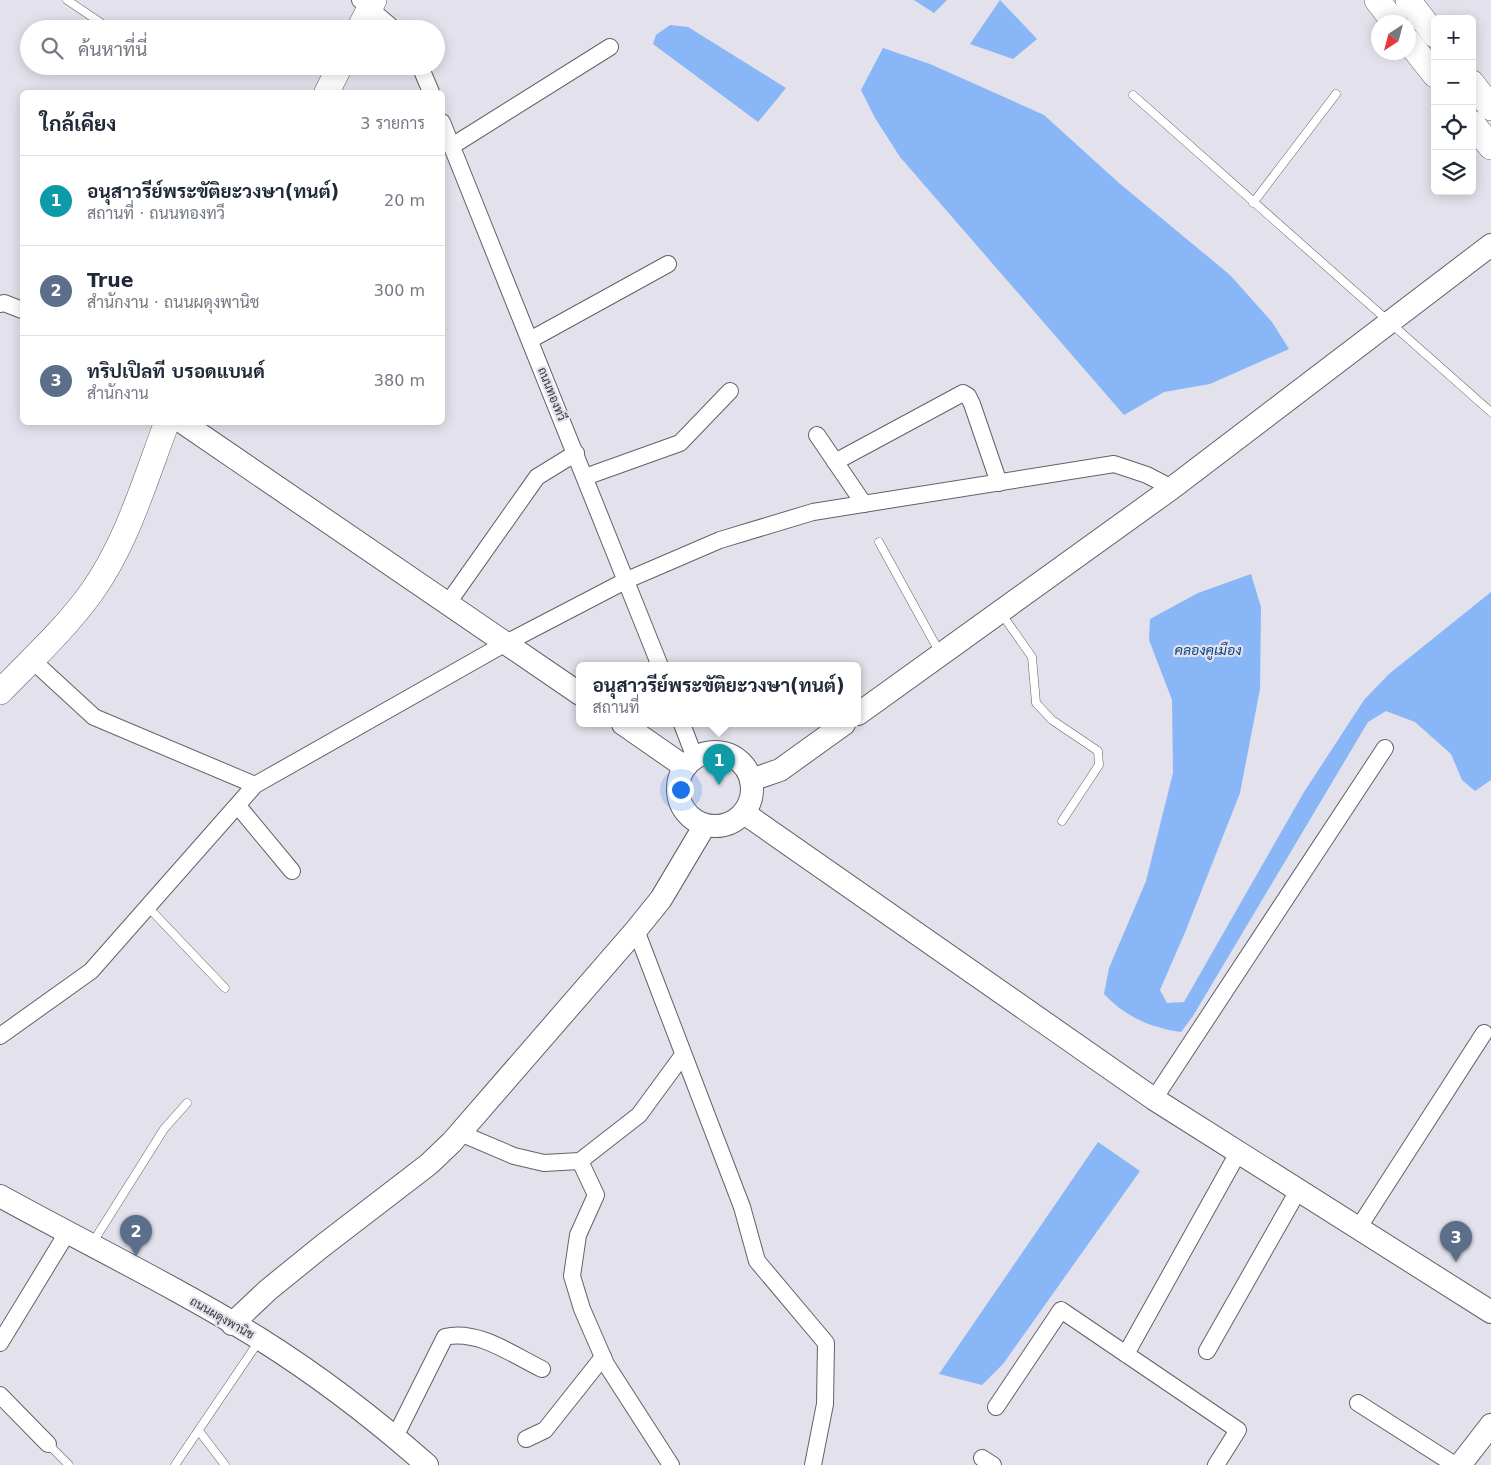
<!DOCTYPE html>
<html lang="th">
<meta charset="utf-8">
<style>
:root{--surface:#fff;--page:#f2f2f3;--text:#1f2937;--muted:#747a83;--line:#e0e1e3;--accent:#428a8a}
body{margin:0;font-family:"DejaVu Sans",Sarabun,sans-serif;background:var(--page);color:var(--text)}
.controls{position:absolute;right:15px;top:15px;display:grid;overflow:hidden;border-radius:8px;box-shadow:0 2px 12px #0003}
.controls button{width:45px;height:45px;display:grid;place-items:center;padding:0;border:0;border-bottom:1px solid var(--line);background:var(--surface);color:var(--text);font:25px sans-serif}
.compass{position:absolute;left:1371px;top:15px;width:45px;height:45px;border-radius:50%;background:var(--surface);box-shadow:0 2px 12px #0003;rotate:216deg}
.you{position:absolute;left:680px;top:789px;width:18px;height:18px;margin:-12px;border:4px solid #fff;border-radius:50%;background:#1a73e8;box-shadow:0 0 0 8px #1a73e833}
.badge{display:grid;place-items:center;width:32px;height:32px;border-radius:50%;background:var(--accent);color:#fff;font-size:16px;font-weight:700}
.pin{position:absolute;translate:-50% -41px;filter:drop-shadow(0 1px 2px #0008)}
.pin::after{content:'';position:absolute;top:26px;width:18px;height:15px;background:inherit;clip-path:polygon(0 0,100% 0,50% 100%)}
.popup{position:absolute;left:576px;top:662px;width:285px;height:65px;box-sizing:border-box;display:grid;place-content:center;border-radius:8px;background:var(--surface);filter:drop-shadow(0 1px 4px #0005);font-size:16px;white-space:nowrap;color:var(--muted)}
.popup b{font-size:19px;color:var(--text)}
.popup::after{content:'';position:absolute;left:50%;top:100%;margin-left:-10px;border:10px solid transparent;border-top-color:var(--surface)}
.list{margin:0;padding:0;list-style:none}
h2{display:flex;justify-content:space-between;align-items:center;height:65px;margin:0;padding:0 20px;font-size:21px}
h2 small{font-size:16px;font-weight:400;color:var(--muted)}
.list li{display:grid;grid-template-columns:32px 1fr auto;gap:15px;align-items:center;box-sizing:border-box;height:90px;padding:0 20px;border-top:1px solid var(--line)}
.list b{display:block;font-size:19px;white-space:nowrap}
.list p{margin:0;font-size:16px;white-space:nowrap;color:var(--muted)}
.list em{font-size:16px;font-style:normal;color:var(--muted)}
.icon{flex:none;width:28px;height:28px;fill:none;stroke:currentColor;stroke-width:2;stroke-linecap:round;stroke-linejoin:round}
.map{position:relative;flex:none;width:1491px;height:1465px;overflow:hidden}
.search{position:absolute;background:var(--surface);box-shadow:0 2px 12px #0003;left:20px;top:20px;width:425px;height:55px;display:flex;align-items:center;gap:12px;box-sizing:border-box;padding:0 18px;border-radius:28px;color:var(--muted);font-size:19px}
.panel{position:absolute;background:var(--surface);box-shadow:0 2px 12px #0003;left:20px;top:90px;width:425px;height:335px;border-radius:8px}
.map>svg:first-child{display:block}
.water{fill:#88b6f6}
.lines{fill:none;stroke-linecap:round;stroke-linejoin:round}
.lane-casing{stroke:#636169;stroke-width:9}
.street-casing{stroke:#636169;stroke-width:18}
.secondary-casing{stroke:#636169;stroke-width:24}
.primary-casing{stroke:#636169;stroke-width:26}
.lane{stroke:#fff;stroke-width:8}
.street{stroke:#fff;stroke-width:16}
.secondary{stroke:#fff;stroke-width:22}
.primary{stroke:#fff;stroke-width:25}
.labels{text-anchor:middle;dominant-baseline:central;stroke-width:4.5;stroke-linejoin:round;paint-order:stroke}
.street-label{font-size:12px;fill:#38373b;stroke:#e3e1eb}
.water-label{font-size:14px;font-style:italic;fill:#04428b;stroke:#e3e1eb}
</style>
<div class="map">
<svg width="1491" height="1465" viewBox="0 0 1491 1465">
<rect width="100%" height="100%" fill="#e3e1eb"/>
<g class="water">
<path d="M 914,0 L 947,0 L 934,13 Z"/>
<path d="M 1000,0 L 1037,39 L 1013,59 L 970,44 Z"/>
<path d="M 670,25 L 688,27 L 786,88 L 758,122 L 653,44 L 656,35 Z"/>
<path d="M 883,48 L 930,64 L 1044,115 L 1119,183 L 1230,275 L 1272,322 L 1289,349 L 1210,384 L 1164,392 L 1124,415 L 900,157 L 875,118 L 861,90 Z"/>
<path d="M 1251,574 L 1261,607 L 1260,689 L 1240,793 L 1186,930 L 1160,990 L 1167,1003 L 1184,1002 L 1304,792 L 1364,700 L 1389,674 L 1491,592 L 1491,780 L 1475,791 L 1462,780 L 1451,754 L 1415,722 L 1386,711 L 1368,722 L 1193,1016 L 1181,1032 C 1151,1028 1124,1016 1104,994 L 1109,968 L 1146,881 L 1173,773 L 1172,700 L 1149,640 L 1150,619 L 1198,593 Z"/>
<path d="M 1098,1142 L 1140,1171 L 1003,1364 L 982,1385 L 939,1374 Z"/>
</g>
<g class="lines">
<defs>
<g id="lane">
<path d="M 67,0 L 110,29"/>
<path d="M 1133,95 L 1491,412"/>
<path d="M 1253,203 L 1336,94"/>
<path d="M 879,542 L 940,653"/>
<path d="M 1001,613 L 1032,657 L 1036,703 L 1052,720 L 1098,751 L 1099,765 L 1062,821"/>
<path d="M 148,907 L 225,988"/>
<path d="M 93,1242 L 164,1129 L 187,1103"/>
<path d="M 199,1431 L 225,1465"/>
<path d="M 48,1444 L 69,1465"/>
<path d="M 175,1465 L 259,1341"/>
</g>
<g id="street">
<path d="M 360,0 L 394,29"/>
<path d="M 420,66 L 431,92"/>
<path d="M 442,122 L 660,666"/>
<path d="M 452,146 L 610,47"/>
<path d="M 0,304 L 4,303 L 22,310"/>
<path d="M 530,340 L 668,264"/>
<path d="M 817,435 L 864,504"/>
<path d="M 835,462 L 963,393 L 968,396 L 972,404 L 999,483"/>
<path d="M 585,477 L 680,443 L 730,391"/>
<path d="M 448,603 L 537,477 L 576,453"/>
<path d="M 32,660 L 94,717 L 255,785"/>
<path d="M 682,724 L 695,758"/>
<path d="M 238,806 L 292,871"/>
<path d="M 636,930 L 742,1207 L 757,1261 L 826,1343 L 825,1404 L 813,1465"/>
<path d="M 0,1036 L 91,971 L 255,785 L 506,643 L 627,580 L 720,540 L 813,512 L 1114,464 L 1147,475 L 1172,488"/>
<path d="M 1154,1099 L 1385,748"/>
<path d="M 460,1133 L 514,1156 L 544,1163 L 580,1161 L 639,1115 L 683,1055"/>
<path d="M 580,1161 L 596,1195 L 578,1235 L 572,1276 L 582,1309 L 606,1364 L 671,1465"/>
<path d="M 1359,1227 L 1484,1033"/>
<path d="M 0,1343 L 67,1233"/>
<path d="M 1207,1351 L 1299,1189"/>
<path d="M 1126,1354 L 1238,1153"/>
<path d="M 0,1395 L 48,1444"/>
<path d="M 1358,1403 L 1455,1465"/>
<path d="M 996,1407 L 1061,1310 L 1238,1430 L 1216,1465"/>
<path d="M 395,1437 L 445,1337 C 478,1329 513,1355 542,1369"/>
<path d="M 526,1439 L 545,1430 L 603,1357"/>
<path d="M 982,1458 L 993,1465"/>
</g>
<g id="secondary">
<path d="M 182,422 L 580,694"/>
<path d="M 858,714 L 1172,488 L 1491,245"/>
<path d="M 623,724 L 685,767"/>
<circle cx="715" cy="789" r="37"/>
<path d="M 751,780 L 780,770 L 844,724"/>
<path d="M 744,813 L 1154,1099 L 1491,1312"/>
<path d="M 0,1196 C 87,1244 176,1287 260,1339 C 319,1376 375,1419 427,1465"/>
<path d="M 232,1324 L 268,1290 L 321,1247 L 429,1164 L 452,1142 L 636,930 L 661,899 L 705,825"/>
<path d="M 1460,1465 L 1491,1425"/>
</g>
<g id="primary">
<path d="M 1377,0 L 1394,22"/>
<path d="M 1408,0 L 1435,35"/>
<path d="M 359,29 L 374,0"/>
<path d="M 1408,41 L 1435,75"/>
<path d="M 1472,83 L 1491,108"/>
<path d="M 327,92 L 340,66"/>
<path d="M 1472,123 L 1491,147"/>
<path d="M 0,692 C 31,660 65,629 91,593 C 127,543 145,480 167,422"/>
</g>
</defs>
<use href="#lane" class="lane-casing"/>
<use href="#street" class="street-casing"/>
<use href="#secondary" class="secondary-casing"/>
<use href="#primary" class="primary-casing"/>
<use href="#lane" class="lane"/>
<use href="#street" class="street"/>
<use href="#secondary" class="secondary"/>
<use href="#primary" class="primary"/>
</g>
<g class="labels">
<g class="street-label">
<text transform="translate(552 394) rotate(68)">ถนนทองทวี</text>
<text transform="translate(222 1318) rotate(30)">ถนนผดุงพานิช</text>
</g>
<g class="water-label">
<text x="1208" y="650">คลองคูเมือง</text>
</g>
</g>
</svg>
<div class="controls">
<button>+</button>
<button>−</button>
<button><svg class="icon" aria-label="locate" viewBox="0 0 24 24"><circle cx="12" cy="12" r="6"/><path d="M12 2v4M12 18v4M2 12h4M18 12h4"/></svg></button>
<button><svg class="icon" aria-label="layers" viewBox="0 0 24 24"><path d="M12 4l9 5-9 5-9-5zM3 14l9 5 9-5"/></svg></button>
</div>
<svg class="compass" viewBox="-18 -18 36 36"><path d="M0-13l5 13h-10z" fill="#e53935"/><path d="M0 13l5-13h-10z" fill="#747a83"/></svg>
<div class="you"></div>
<div class="pin badge" style="left:719px;top:785px;background:#0f9aa8">1</div>
<div class="popup"><b>อนุสาวรีย์พระขัติยะวงษา(ทนต์)</b>สถานที่</div>
<div class="pin badge" style="left:136px;top:1256px;background:#5c6f8a">2</div>
<div class="pin badge" style="left:1456px;top:1262px;background:#5c6f8a">3</div>
<div class="search"><svg class="icon" aria-label="search" viewBox="0 0 24 24"><circle cx="10" cy="10" r="6"/><path d="M15 15l6 6"/></svg>ค้นหาที่นี่</div>
<section class="panel">
<h2>ใกล้เคียง<small>3 รายการ</small></h2>
<ul class="list">
<li><span class="badge" style="background:#0f9aa8">1</span><div><b>อนุสาวรีย์พระขัติยะวงษา(ทนต์)</b><p>สถานที่ · ถนนทองทวี</p></div><em>20 m</em></li>
<li><span class="badge" style="background:#5c6f8a">2</span><div><b>True</b><p>สำนักงาน · ถนนผดุงพานิช</p></div><em>300 m</em></li>
<li><span class="badge" style="background:#5c6f8a">3</span><div><b>ทริปเปิลที บรอดแบนด์</b><p>สำนักงาน</p></div><em>380 m</em></li>
</ul>
</section>
</div>
